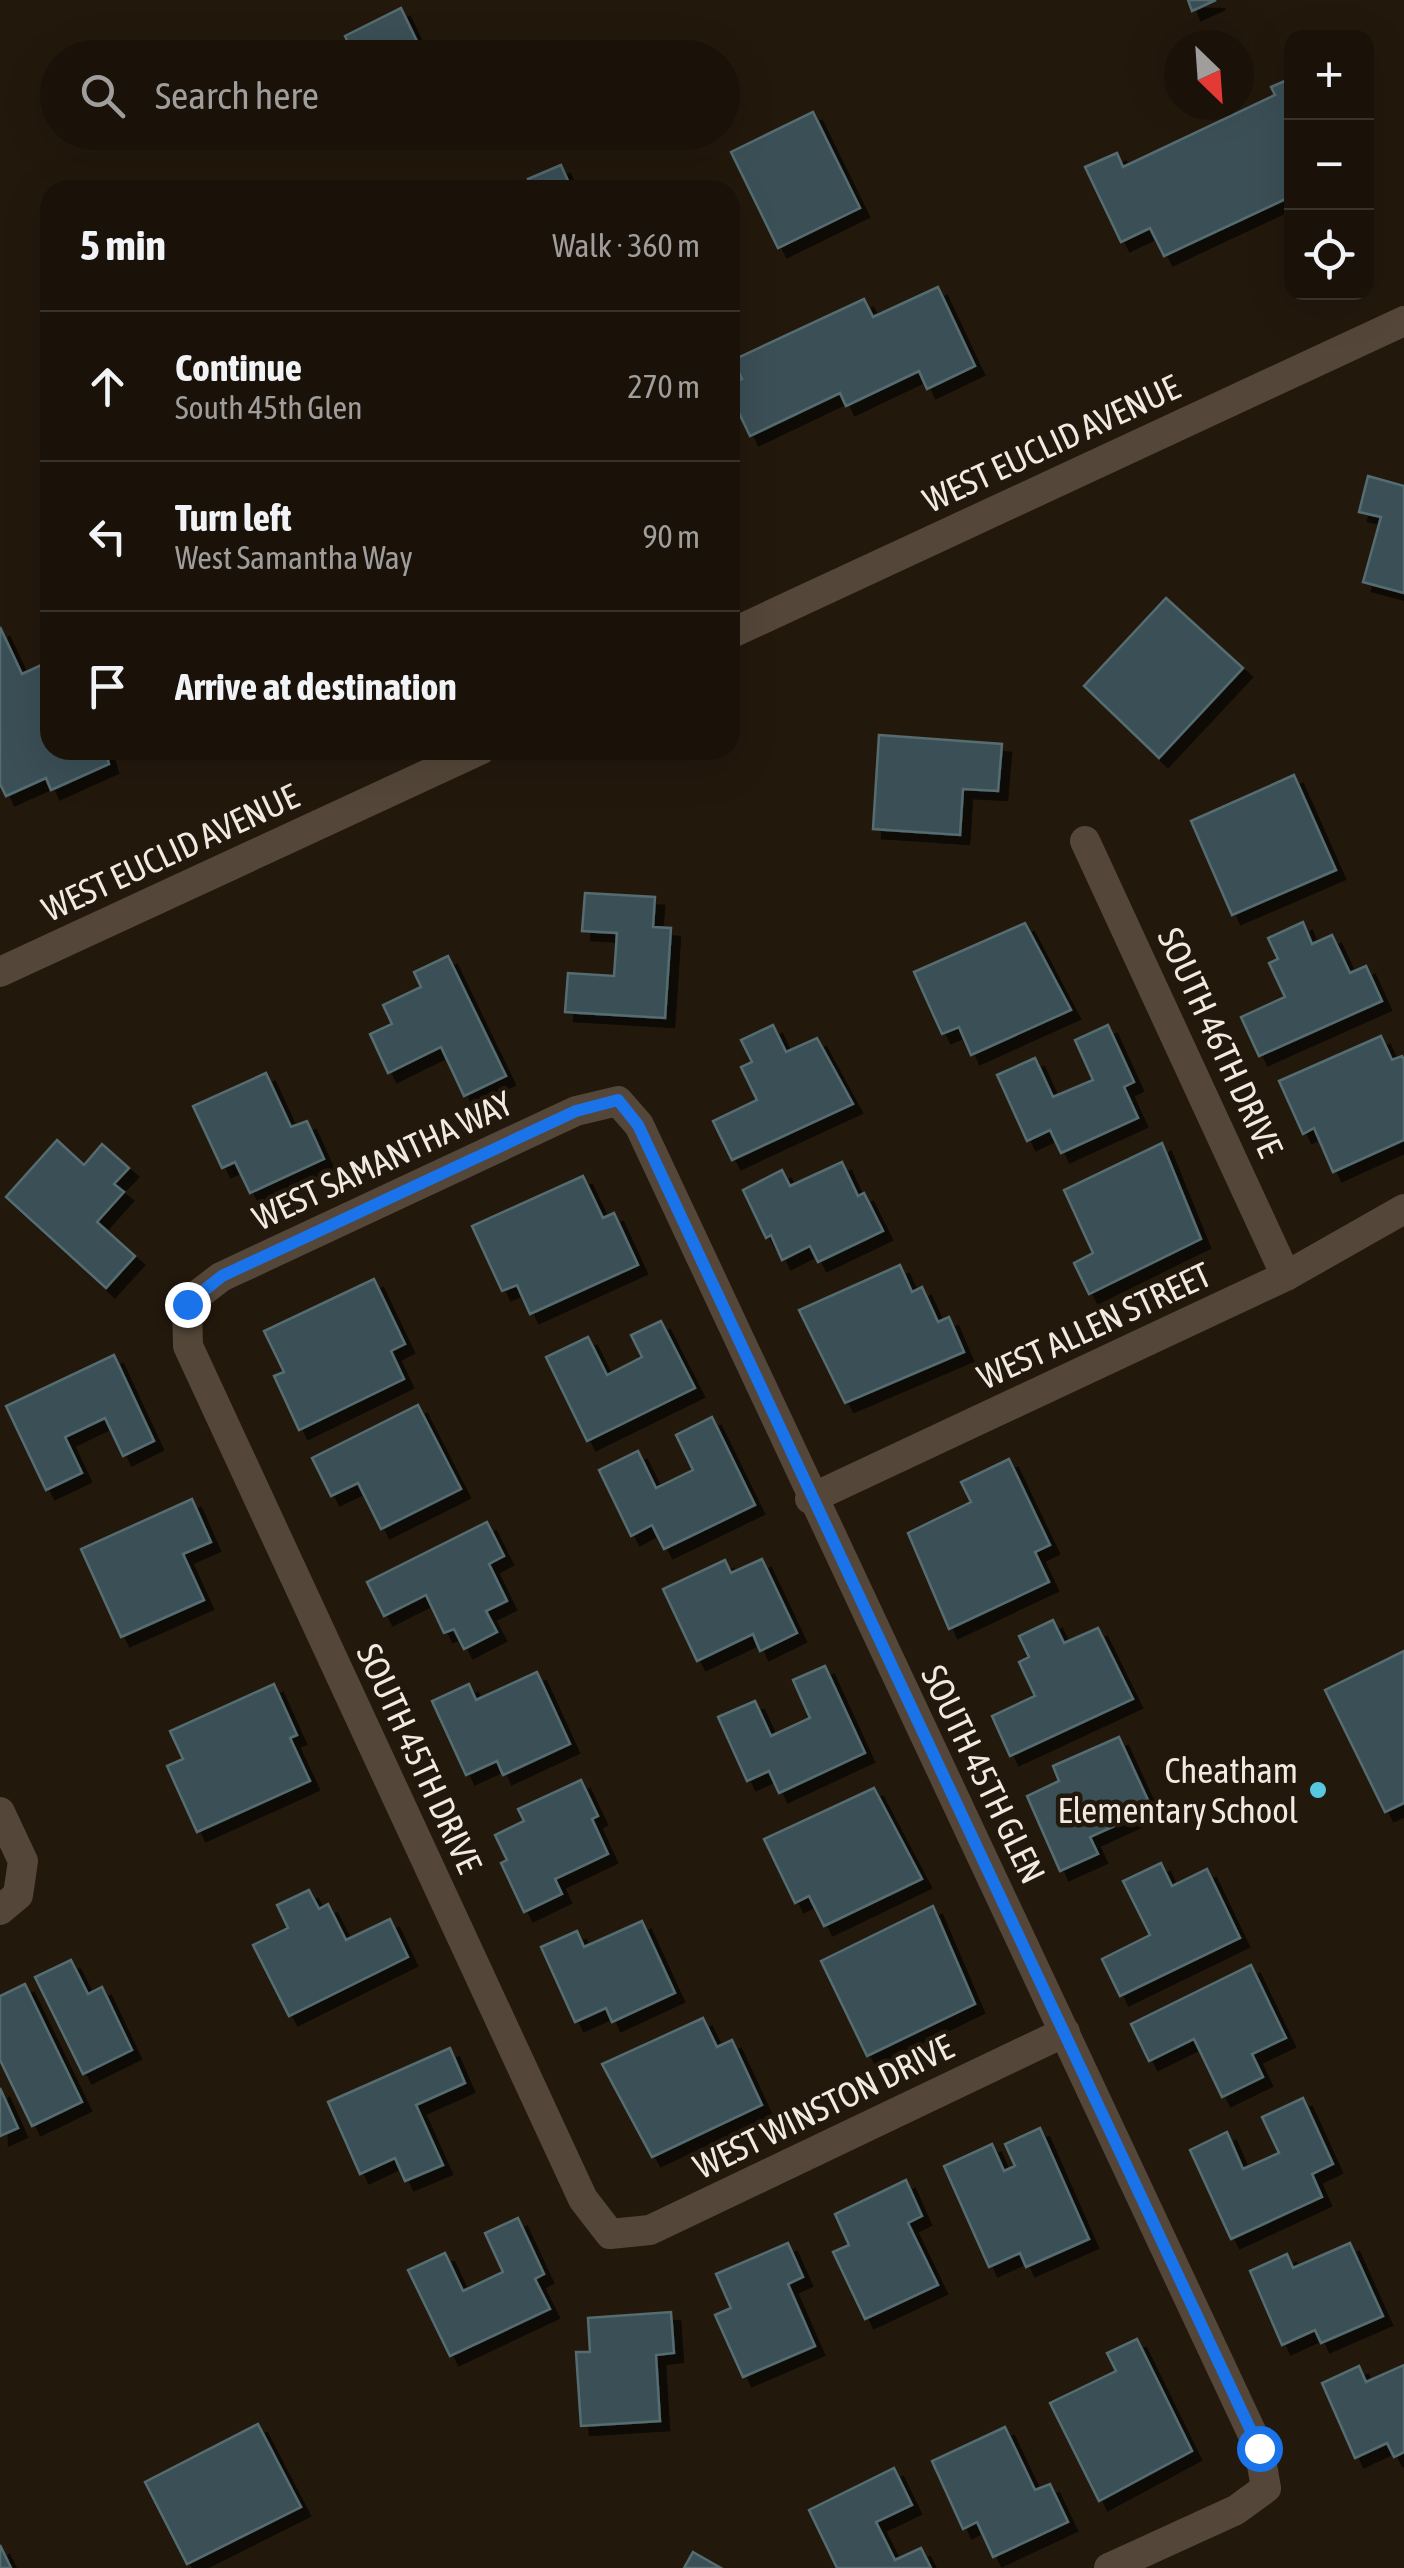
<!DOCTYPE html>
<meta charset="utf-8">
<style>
:root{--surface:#1a1209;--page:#272017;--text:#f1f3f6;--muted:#9f9e9c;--line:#38322a}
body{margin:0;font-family:"Asap Condensed",sans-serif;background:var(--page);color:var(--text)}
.controls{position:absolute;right:30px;top:30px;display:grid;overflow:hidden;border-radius:20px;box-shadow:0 10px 40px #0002}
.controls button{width:90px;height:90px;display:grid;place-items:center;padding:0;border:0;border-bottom:2px solid var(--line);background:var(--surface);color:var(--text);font:50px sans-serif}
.compass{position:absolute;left:1164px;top:30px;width:90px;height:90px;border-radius:50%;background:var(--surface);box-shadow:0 10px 40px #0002;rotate:155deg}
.stop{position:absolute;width:30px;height:30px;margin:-22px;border:8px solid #1a73e8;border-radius:50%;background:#fff}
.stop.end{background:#1a73e8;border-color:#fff;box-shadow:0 2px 10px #0008}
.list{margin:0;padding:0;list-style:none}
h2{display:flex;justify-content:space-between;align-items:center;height:130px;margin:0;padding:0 40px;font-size:42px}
h2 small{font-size:32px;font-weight:400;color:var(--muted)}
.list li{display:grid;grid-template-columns:65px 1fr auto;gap:30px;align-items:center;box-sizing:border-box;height:150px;padding:0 40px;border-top:2px solid var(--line)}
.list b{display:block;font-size:38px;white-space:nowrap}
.list p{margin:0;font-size:32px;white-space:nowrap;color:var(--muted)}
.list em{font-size:32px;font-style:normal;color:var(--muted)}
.icon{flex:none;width:55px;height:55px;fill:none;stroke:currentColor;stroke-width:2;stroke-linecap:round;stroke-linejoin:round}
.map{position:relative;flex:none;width:1404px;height:2568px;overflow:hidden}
.search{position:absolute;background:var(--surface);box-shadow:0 10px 40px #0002;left:40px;top:40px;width:700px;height:110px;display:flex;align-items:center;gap:25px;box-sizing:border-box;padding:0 35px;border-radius:55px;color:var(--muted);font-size:38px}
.panel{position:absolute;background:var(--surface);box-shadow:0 10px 40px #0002;left:40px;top:180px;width:700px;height:580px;border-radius:30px}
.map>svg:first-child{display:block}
.building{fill:#3a5056;stroke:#556c71;stroke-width:2.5;filter:url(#shadow)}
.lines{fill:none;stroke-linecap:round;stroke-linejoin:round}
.minor{stroke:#544739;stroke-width:30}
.route{stroke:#1a73e8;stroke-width:12}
.poi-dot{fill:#56c9e1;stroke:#23180c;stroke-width:4}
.labels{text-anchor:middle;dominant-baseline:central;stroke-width:9;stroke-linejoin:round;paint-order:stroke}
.street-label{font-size:35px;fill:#f2eae2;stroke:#23180c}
.poi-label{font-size:35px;fill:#f2eae2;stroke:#23180c;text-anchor:end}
</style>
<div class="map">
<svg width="1404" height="2568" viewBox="0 0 1404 2568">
<defs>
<filter id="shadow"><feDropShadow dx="9" dy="9" stdDeviation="0" flood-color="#0009"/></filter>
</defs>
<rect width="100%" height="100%" fill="#23180c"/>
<g class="building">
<path d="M 1188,0 L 1216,0 L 1192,11 Z"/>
<path d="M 401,8 L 425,58 L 355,58 L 345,36 Z"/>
<path d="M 1292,78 L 1292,196 L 1164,256 L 1150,228 L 1121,242 L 1085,167 L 1117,153 L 1123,167 L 1275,95 L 1271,87 Z"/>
<path d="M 813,112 L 860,208 L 778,248 L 731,152 Z"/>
<path d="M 561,165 L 572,190 L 533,190 L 528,179 Z"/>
<path d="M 938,287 L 975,366 L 927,389 L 919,371 L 846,406 L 840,393 L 750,436 L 730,394 L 730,385 L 742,379 L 733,360 L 864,299 L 873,317 Z"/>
<path d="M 1368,476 L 1404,486 L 1404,593 L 1363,582 L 1381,517 L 1359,512 Z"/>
<path d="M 1166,598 L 1243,668 L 1159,758 L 1084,686 Z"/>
<path d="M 0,627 L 22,674 L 50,661 L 50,750 L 105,750 L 109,764 L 51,790 L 46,778 L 6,796 L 0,784 Z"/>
<path d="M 879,735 L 1002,744 L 998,791 L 963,789 L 960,835 L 873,829 Z"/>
<path d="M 1294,775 L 1336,870 L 1232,915 L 1191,821 Z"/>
<path d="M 585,893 L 655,897 L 653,927 L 671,928 L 665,1018 L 565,1012 L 568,973 L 614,976 L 617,933 L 582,931 Z"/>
<path d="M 1303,922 L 1312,944 L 1332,935 L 1350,973 L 1366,966 L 1382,1001 L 1259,1056 L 1241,1017 L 1285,997 L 1269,963 L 1278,959 L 1268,938 Z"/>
<path d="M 1025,923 L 1071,1010 L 971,1055 L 959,1027 L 942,1034 L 914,972 Z"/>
<path d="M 448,956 L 506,1076 L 464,1096 L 441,1047 L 388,1073 L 370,1034 L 392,1024 L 383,1005 L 421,987 L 414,972 Z"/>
<path d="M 773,1025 L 786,1052 L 817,1038 L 853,1104 L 732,1160 L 713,1121 L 757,1100 L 741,1067 L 752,1062 L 741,1040 Z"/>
<path d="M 1108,1025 L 1134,1082 L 1124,1087 L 1138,1118 L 1061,1153 L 1050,1130 L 1027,1141 L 997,1075 L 1035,1058 L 1053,1097 L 1093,1080 L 1075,1040 Z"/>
<path d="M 1381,1036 L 1392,1060 L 1402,1056 L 1404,1060 L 1404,1140 L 1333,1172 L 1314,1128 L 1303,1134 L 1279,1081 Z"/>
<path d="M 266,1073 L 291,1127 L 307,1121 L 324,1159 L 250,1193 L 235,1162 L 222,1168 L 193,1106 Z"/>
<path d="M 57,1140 L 84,1165 L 102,1144 L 129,1168 L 114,1184 L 124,1192 L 97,1222 L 135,1256 L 106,1288 L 6,1197 Z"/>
<path d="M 1162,1143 L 1201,1239 L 1089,1294 L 1074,1263 L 1093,1253 L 1064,1190 Z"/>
<path d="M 842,1162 L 858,1196 L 864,1193 L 883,1231 L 818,1262 L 810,1246 L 782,1260 L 771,1235 L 766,1238 L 743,1190 L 782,1170 L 790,1186 Z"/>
<path d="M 583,1176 L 603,1218 L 614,1213 L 638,1265 L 530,1314 L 517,1285 L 502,1291 L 472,1226 Z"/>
<path d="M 900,1265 L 912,1292 L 922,1287 L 938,1322 L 949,1317 L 964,1352 L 845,1403 L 799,1310 Z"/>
<path d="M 374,1279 L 405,1344 L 391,1351 L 404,1379 L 299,1430 L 274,1376 L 284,1372 L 264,1331 Z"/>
<path d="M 661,1321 L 695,1388 L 587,1441 L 546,1357 L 588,1337 L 607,1375 L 642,1357 L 631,1335 Z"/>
<path d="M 114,1355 L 154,1441 L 123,1456 L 105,1418 L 65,1437 L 82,1473 L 46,1490 L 6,1406 Z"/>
<path d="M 418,1405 L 461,1489 L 381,1529 L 358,1483 L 331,1496 L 312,1458 Z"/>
<path d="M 712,1417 L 755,1505 L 664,1549 L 652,1525 L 631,1536 L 599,1470 L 638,1451 L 656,1488 L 693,1470 L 676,1435 Z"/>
<path d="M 1009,1459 L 1050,1545 L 1035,1552 L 1049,1582 L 949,1629 L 908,1533 L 971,1502 L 961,1482 Z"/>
<path d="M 192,1499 L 211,1542 L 183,1554 L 204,1600 L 121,1637 L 81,1549 Z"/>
<path d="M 487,1522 L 504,1556 L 489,1564 L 507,1601 L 486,1611 L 497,1632 L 464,1649 L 454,1629 L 444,1633 L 426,1595 L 384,1616 L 367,1582 Z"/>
<path d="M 762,1559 L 797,1633 L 760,1651 L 753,1634 L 697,1661 L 663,1589 L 725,1560 L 731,1573 Z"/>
<path d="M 1053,1620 L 1064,1643 L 1098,1628 L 1133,1699 L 1010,1756 L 992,1716 L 1035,1696 L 1019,1662 L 1029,1657 L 1019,1636 Z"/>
<path d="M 1404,1651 L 1404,1803 L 1385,1812 L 1325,1690 Z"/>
<path d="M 825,1666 L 865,1753 L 779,1793 L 769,1771 L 747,1781 L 718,1717 L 755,1701 L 771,1736 L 810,1718 L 793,1680 Z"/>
<path d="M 537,1672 L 570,1744 L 503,1775 L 497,1761 L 466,1775 L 432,1701 L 469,1684 L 476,1700 Z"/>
<path d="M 274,1684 L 297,1735 L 290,1738 L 310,1781 L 197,1832 L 167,1766 L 183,1759 L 170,1731 Z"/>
<path d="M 1119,1737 L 1152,1809 L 1090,1837 L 1098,1854 L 1060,1871 L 1027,1796 L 1059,1781 L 1053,1766 Z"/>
<path d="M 581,1780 L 598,1816 L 592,1819 L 608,1854 L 555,1879 L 562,1894 L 524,1912 L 501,1863 L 507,1860 L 495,1835 L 524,1821 L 518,1809 Z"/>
<path d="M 874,1788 L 922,1879 L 824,1926 L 809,1896 L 795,1903 L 764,1839 Z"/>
<path d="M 1161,1863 L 1172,1886 L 1207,1869 L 1240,1938 L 1120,1996 L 1102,1959 L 1150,1935 L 1123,1881 Z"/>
<path d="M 309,1890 L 319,1909 L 328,1904 L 346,1940 L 390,1919 L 408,1957 L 289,2016 L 253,1945 L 288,1928 L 277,1905 Z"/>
<path d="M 933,1906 L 975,2004 L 867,2056 L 821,1961 Z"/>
<path d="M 642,1921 L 675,1993 L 612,2022 L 606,2008 L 575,2022 L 541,1947 L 577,1931 L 584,1947 Z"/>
<path d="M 71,1960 L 88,1994 L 102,1987 L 132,2050 L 83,2074 L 35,1977 Z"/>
<path d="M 1251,1965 L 1286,2038 L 1252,2054 L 1263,2077 L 1222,2097 L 1194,2039 L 1149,2061 L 1131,2024 Z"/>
<path d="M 25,1984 L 82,2102 L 32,2126 L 0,2060 L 0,1996 Z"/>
<path d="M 703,2018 L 717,2047 L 732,2040 L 762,2105 L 652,2157 L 602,2064 Z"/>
<path d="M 450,2048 L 465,2083 L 416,2105 L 443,2165 L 405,2181 L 395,2158 L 360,2174 L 328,2102 Z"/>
<path d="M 0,2088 L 18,2128 L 0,2136 Z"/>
<path d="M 1303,2098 L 1333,2164 L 1312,2174 L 1322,2197 L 1231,2239 L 1190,2150 L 1227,2132 L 1243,2169 L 1279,2153 L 1262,2117 Z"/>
<path d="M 1040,2128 L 1089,2239 L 1026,2267 L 1020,2253 L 989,2267 L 944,2166 L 992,2144 L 1004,2171 L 1015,2166 L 1005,2144 Z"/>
<path d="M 906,2180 L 922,2216 L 908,2223 L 938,2285 L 865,2319 L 833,2252 L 849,2245 L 835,2214 Z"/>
<path d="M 518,2218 L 544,2274 L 535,2279 L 550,2309 L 450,2356 L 408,2270 L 445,2253 L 463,2291 L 503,2272 L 485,2233 Z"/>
<path d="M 788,2243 L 803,2277 L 788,2284 L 815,2346 L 743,2377 L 715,2315 L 731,2308 L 716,2274 Z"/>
<path d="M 1350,2243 L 1383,2316 L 1321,2343 L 1315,2330 L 1282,2345 L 1250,2271 L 1287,2254 L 1293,2268 Z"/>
<path d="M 671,2312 L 674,2353 L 656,2355 L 660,2421 L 581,2426 L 576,2352 L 590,2352 L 588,2318 Z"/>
<path d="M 1137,2339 L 1192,2451 L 1099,2501 L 1050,2403 L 1116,2371 L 1107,2353 Z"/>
<path d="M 1404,2365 L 1404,2452 L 1394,2457 L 1387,2443 L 1355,2458 L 1322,2383 L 1359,2366 L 1366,2382 Z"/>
<path d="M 258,2424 L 301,2507 L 187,2564 L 145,2482 Z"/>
<path d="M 1005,2427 L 1035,2490 L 1050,2484 L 1068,2522 L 993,2557 L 977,2522 L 963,2529 L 932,2461 Z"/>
<path d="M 894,2468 L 912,2505 L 876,2522 L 895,2560 L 921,2548 L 931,2568 L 837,2568 L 809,2510 Z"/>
<path d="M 0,2545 L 11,2568 L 0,2568 Z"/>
<path d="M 693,2552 L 721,2568 L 684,2568 Z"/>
</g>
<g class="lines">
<g class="minor">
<path d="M 730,634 L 1404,321"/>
<path d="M 1085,841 L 1286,1276"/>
<path d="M 0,972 L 480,750"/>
<path d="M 810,1499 L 1286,1276 L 1404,1209"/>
<path d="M 0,1812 L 23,1861 L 18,1895 L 0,1910"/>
<path d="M 1065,2032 L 650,2230 L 610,2234 L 583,2199 L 188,1346 L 187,1303 L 221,1277 L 576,1111 L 618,1101 L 639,1125 C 842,1567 1053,2006 1259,2448 L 1266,2488 L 1236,2510 L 1109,2568"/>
</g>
</g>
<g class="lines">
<path class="route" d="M 187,1304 L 222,1276 L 576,1111 L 618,1100 L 638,1125 L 1259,2448"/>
</g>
<circle class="poi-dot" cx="1318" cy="1790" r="10"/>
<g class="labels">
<g class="street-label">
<text transform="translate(1051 443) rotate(-25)">WEST EUCLID AVENUE</text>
<text transform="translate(170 852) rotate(-25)">WEST EUCLID AVENUE</text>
<text transform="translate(1221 1042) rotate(65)">SOUTH 46TH DRIVE</text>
<text transform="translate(382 1160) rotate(-25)">WEST SAMANTHA WAY</text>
<text transform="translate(1094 1325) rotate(-25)">WEST ALLEN STREET</text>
<text transform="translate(420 1758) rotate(65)">SOUTH 45TH DRIVE</text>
<text transform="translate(984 1774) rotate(64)">SOUTH 45TH GLEN</text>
<text transform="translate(823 2106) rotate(-26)">WEST WINSTON DRIVE</text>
</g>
<g class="poi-label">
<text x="1298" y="1770">Cheatham<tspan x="1298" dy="40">Elementary School</tspan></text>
</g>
</g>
</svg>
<div class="controls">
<button>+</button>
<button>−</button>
<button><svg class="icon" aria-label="locate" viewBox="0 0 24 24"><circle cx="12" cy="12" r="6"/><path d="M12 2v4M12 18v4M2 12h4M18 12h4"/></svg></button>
</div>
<svg class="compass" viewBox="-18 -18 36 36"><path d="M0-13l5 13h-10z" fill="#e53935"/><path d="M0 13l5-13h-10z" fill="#9f9e9c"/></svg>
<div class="stop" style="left:1259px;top:2448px"></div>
<div class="stop end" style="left:187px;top:1304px"></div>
<div class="search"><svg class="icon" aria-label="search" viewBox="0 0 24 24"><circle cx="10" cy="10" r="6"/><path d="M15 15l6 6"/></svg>Search here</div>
<section class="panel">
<h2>5 min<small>Walk · 360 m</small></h2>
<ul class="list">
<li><svg class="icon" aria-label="ahead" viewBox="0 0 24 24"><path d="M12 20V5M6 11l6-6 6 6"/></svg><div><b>Continue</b><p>South 45th Glen</p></div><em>270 m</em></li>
<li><svg class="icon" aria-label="left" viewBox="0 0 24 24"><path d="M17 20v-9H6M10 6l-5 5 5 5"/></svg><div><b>Turn left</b><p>West Samantha Way</p></div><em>90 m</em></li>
<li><svg class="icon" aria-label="arrive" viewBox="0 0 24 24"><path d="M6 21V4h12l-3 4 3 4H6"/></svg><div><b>Arrive at destination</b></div></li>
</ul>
</section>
</div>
